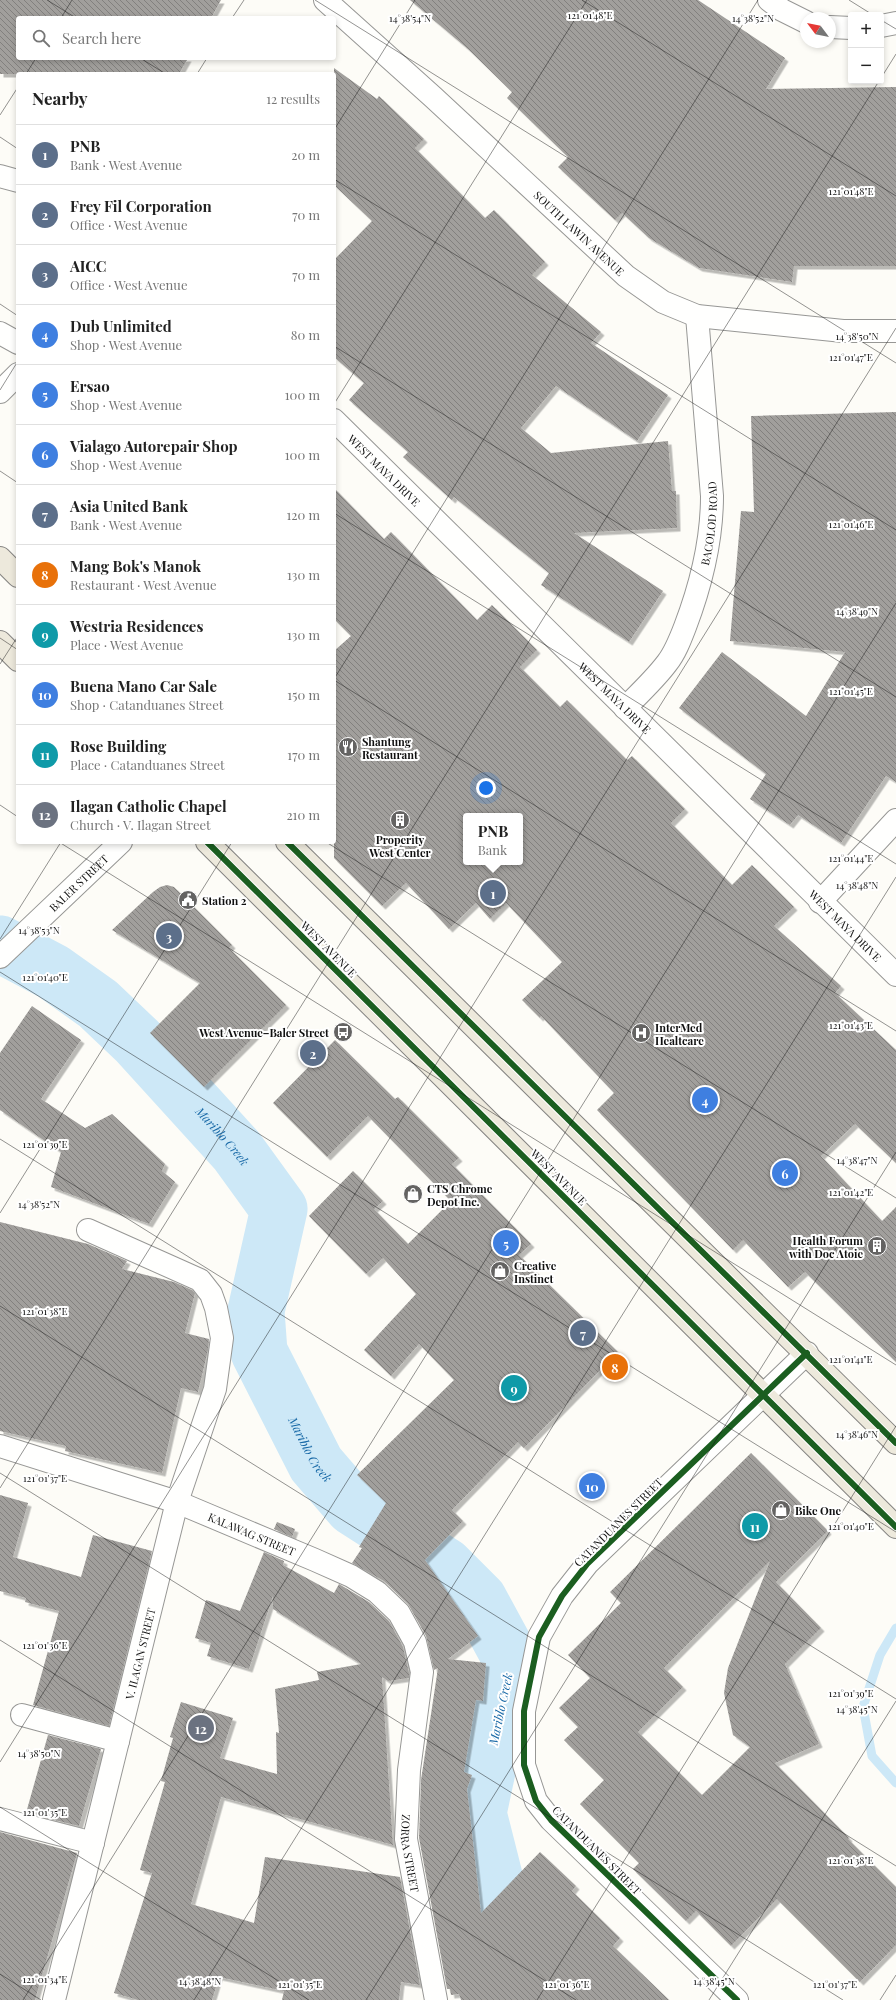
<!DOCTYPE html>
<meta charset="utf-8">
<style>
:root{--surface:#fff;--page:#f2f2f2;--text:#222;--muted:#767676;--line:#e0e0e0;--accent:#646362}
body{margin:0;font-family:"Playfair Display",serif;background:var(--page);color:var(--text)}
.controls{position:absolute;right:12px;top:12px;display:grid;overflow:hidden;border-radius:4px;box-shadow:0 2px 6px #0003}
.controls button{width:36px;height:36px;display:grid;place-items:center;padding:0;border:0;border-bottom:1px solid var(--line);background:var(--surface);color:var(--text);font:20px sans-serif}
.compass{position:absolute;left:800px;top:12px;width:36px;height:36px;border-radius:50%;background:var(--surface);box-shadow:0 2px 6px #0003;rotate:302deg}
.you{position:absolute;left:486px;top:788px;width:14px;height:14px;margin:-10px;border:3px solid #fff;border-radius:50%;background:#1a73e8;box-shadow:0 0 0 6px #1a73e833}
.badge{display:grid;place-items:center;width:26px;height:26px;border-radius:50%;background:var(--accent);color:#fff;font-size:13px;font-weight:700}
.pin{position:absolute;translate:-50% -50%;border:2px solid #fff;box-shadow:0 1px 4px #0006}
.popup{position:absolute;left:463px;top:813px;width:60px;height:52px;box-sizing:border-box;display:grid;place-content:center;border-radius:4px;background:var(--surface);filter:drop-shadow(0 1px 3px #0005);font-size:13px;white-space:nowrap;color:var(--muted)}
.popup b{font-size:15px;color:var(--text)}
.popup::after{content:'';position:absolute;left:50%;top:100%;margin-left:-8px;border:8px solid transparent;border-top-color:var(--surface)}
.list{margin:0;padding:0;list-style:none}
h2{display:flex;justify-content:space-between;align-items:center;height:52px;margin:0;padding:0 16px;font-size:17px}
h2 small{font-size:13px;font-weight:400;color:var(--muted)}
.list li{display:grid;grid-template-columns:26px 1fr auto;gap:12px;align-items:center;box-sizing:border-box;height:60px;padding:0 16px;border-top:1px solid var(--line)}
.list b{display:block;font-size:15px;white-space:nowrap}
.list p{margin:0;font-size:13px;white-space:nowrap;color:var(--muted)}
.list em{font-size:13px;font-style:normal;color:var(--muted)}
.icon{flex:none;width:22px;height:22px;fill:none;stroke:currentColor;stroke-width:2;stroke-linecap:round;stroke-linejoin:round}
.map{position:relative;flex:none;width:896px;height:2000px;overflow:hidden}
.search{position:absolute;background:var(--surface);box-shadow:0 2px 6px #0003;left:16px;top:16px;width:320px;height:44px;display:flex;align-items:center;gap:10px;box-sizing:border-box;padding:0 14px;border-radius:4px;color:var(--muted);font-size:15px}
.panel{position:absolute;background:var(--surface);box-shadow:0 2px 6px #0003;left:16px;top:72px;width:320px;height:772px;border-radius:4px}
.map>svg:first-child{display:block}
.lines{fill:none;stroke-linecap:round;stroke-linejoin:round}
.stream{stroke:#cde8f7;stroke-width:9}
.river{stroke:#cde8f7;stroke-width:57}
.building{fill:url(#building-back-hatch);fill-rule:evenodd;filter:url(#shadow)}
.minor-casing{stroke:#979795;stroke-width:24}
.major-casing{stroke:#858482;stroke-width:24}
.minor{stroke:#fffffe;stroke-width:22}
.major{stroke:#ede9dc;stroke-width:22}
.cycleway-casing{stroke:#fff;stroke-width:8}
.cycleway{stroke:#1b5e20;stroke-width:6}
.ticks{fill:none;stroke:#111;stroke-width:1;stroke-opacity:0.45}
.labels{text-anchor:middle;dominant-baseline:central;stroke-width:4;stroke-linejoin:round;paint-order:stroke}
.street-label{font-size:11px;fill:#111;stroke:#fff}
.poi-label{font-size:11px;font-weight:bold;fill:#111;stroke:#fff;text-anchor:start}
.water-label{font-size:12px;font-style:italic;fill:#1768a6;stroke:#fff}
.ticks-label{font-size:10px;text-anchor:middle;fill:#111;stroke:#fff;stroke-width:4;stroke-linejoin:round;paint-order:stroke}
</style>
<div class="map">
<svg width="896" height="2000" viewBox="0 0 896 2000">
<defs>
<pattern id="building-back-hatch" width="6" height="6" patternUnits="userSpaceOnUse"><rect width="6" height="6" fill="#a19f9c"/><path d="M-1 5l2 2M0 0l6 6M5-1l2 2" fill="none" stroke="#82807e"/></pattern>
<filter id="shadow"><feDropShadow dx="3.5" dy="3.5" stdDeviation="0" flood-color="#0004"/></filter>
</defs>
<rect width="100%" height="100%" fill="#fdfcf7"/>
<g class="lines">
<path class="stream" d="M 896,1628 L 880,1655 L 863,1707 L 872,1756 L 896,1783"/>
<path class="river" id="s1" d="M 0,944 L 53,972 L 98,1004 L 137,1041 L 237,1151 L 279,1209 L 256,1311 L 259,1352 L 316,1464 L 353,1507 L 445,1566 L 479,1600 L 511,1659 L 478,1813 L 498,1892 L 508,1985 L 512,2000"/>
</g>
<g class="building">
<path d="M 0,0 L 221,0 L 211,18 L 18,18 L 18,58 L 188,58 L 179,74 L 0,74 Z"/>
<path d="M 410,0 L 698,0 L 785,58 L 766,89 L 896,87 L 896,266 L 794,266 L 792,282 L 699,268 L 649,238 L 622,213 L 615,220 L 558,167 L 568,157 L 507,98 L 512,92 L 468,49 Z"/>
<path d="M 334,68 L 377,99 L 379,96 L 424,139 L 415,148 L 485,218 L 494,210 L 545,262 L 532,275 L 601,332 L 591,343 L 668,395 L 637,441 L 556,386 L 521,428 L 551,453 L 668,441 L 672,491 L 676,491 L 677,528 L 574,533 L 663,591 L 629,642 L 541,585 L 549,573 L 454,497 L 452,500 L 403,457 L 408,452 L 349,400 L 364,383 L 334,357 L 334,260 L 372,221 L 334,185 Z"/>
<path d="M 896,412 L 896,782 L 886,776 L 841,843 L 798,815 L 790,825 L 750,799 L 766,774 L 679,708 L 722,652 L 806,716 L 845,652 L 730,641 L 741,511 L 754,512 L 751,416 Z"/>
<path d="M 334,488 L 384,539 L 391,532 L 477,620 L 492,605 L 537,650 L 520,667 L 560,707 L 567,700 L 627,760 L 632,756 L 685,809 L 671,823 L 732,885 L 752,865 L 794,907 L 774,926 L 841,986 L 835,993 L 896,1050 L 896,1163 L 855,1124 L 821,1156 L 882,1221 L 896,1207 L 896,1362 L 805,1272 L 788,1287 L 743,1240 L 733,1250 L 597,1110 L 614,1093 L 541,1016 L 540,1018 L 522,1000 L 562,962 L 506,903 L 490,919 L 476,903 L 449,929 L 406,883 L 382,906 L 334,858 L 334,651 L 351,636 L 334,619 ZM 466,816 L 520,816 L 520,862 L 466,862 Z"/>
<path d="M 167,885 L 174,887 L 232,945 L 229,948 L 286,1005 L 204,1087 L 150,1033 L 200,983 L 112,930 L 153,892 L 160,887 Z"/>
<path d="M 32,1006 L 81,1040 L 41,1099 L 85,1128 L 112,1114 L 165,1164 L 162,1171 L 175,1182 L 149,1224 L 51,1187 L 61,1152 L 0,1110 L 0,1053 Z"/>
<path d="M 335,1040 L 395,1099 L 398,1097 L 459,1158 L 452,1164 L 531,1244 L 519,1255 L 618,1352 L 524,1448 L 518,1442 L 452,1510 L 463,1521 L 425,1560 L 478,1636 L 448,1659 L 486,1663 L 483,1701 L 476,1700 L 464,1772 L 472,1775 L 467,1789 L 481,1913 L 540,1852 L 576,1886 L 572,1891 L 620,1938 L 613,1946 L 669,2000 L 461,2000 L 459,1994 L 451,1995 L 450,1989 L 447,1989 L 419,1838 L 421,1780 L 438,1668 L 434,1670 L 426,1636 L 408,1604 L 384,1581 L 352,1563 L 362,1548 L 359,1547 L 386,1503 L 357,1475 L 454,1380 L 419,1344 L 391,1376 L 364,1350 L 416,1294 L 383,1258 L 366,1274 L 309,1216 L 353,1171 L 383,1201 L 374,1209 L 408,1244 L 451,1201 L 368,1116 L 327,1157 L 273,1103 Z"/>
<path d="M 0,1222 L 88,1244 L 127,1261 L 122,1269 L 174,1282 L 192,1290 L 195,1293 L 185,1333 L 209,1339 L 208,1350 L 198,1392 L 181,1388 L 162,1473 L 65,1451 L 66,1446 L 0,1431 Z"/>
<path d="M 751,1453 L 828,1531 L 776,1582 L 821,1628 L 785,1664 L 819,1744 L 775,1763 L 849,1838 L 848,1839 L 896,1887 L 896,1945 L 860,1982 L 777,1899 L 731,1946 L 696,1911 L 686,1921 L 633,1869 L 639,1863 L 580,1804 L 604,1780 L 564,1740 L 578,1727 L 559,1708 L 590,1678 L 568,1655 L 621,1603 L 610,1592 ZM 770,1561 L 728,1668 L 724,1693 L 733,1735 L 750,1747 L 702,1795 L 638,1732 L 683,1687 L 664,1668 Z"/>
<path d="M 0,1495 L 28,1503 L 13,1557 L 81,1577 L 93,1535 L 152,1551 L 109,1726 L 33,1705 L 59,1611 L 25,1602 L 26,1598 L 0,1591 Z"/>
<path d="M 277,1522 L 295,1529 L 292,1537 L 274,1529 Z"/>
<path d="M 264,1552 L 284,1561 L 283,1565 L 334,1593 L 339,1584 L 369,1602 L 389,1621 L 403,1647 L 409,1673 L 409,1678 L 388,1681 L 382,1677 L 393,1845 L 221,1797 L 191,1904 L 254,1923 L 265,1857 L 400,1877 L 420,1985 L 401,1982 L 399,2000 L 282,2000 L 284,1991 L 219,1977 L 212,2000 L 138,2000 L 114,1993 L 152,1873 L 140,1870 L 165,1782 L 161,1781 L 173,1738 L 170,1737 L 181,1702 L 233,1718 L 220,1758 L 277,1774 L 276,1732 L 279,1733 L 275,1689 L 319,1680 L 317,1672 L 361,1664 L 273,1609 L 273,1596 L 249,1669 L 207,1656 L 211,1643 L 195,1638 L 206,1600 L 240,1611 Z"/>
<path d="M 48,1735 L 101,1749 L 79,1826 L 26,1813 Z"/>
<path d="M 0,1832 L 77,1853 L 35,2000 L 0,2000 Z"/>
</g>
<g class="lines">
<defs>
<g id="minor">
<path id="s2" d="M 325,0 L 433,97 L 626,276 L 663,302 L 697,316 L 843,331 L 896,331"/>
<path d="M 769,0 L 782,10 L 806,22"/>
<path d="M 881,26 L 896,23"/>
<path d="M 830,27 L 851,28"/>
<path d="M 0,176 L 18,181"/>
<path d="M 0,333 L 18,343"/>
<path d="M 0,392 L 18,374"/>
<path id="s3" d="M 334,420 L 896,975"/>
<path id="s4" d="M 625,708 C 639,694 655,679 667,663 C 675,653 680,640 685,627 C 701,585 712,541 712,496 L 697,316"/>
<path d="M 820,902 L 896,820"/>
<path id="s5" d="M 0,957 L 121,842"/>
<path id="s6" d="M 0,1446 L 177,1502 L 315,1560 L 351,1576 L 377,1592 L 399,1613 L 415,1642 L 422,1672 L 409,1770 L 406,1839 L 436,2000"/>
<path d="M 22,1715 L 118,1741"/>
<path d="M 0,1819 L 93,1843"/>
<path id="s7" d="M 54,2000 L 177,1502 L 215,1389 L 222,1338 L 216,1308 L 211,1294 L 200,1280 L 88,1230"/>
<path d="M 737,2000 L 551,1820 L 536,1801 L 524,1765 L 524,1711 L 539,1637 L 562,1596 L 588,1563 L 807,1353"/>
</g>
<g id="major">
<path d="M 0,558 L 18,576"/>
<path d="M 0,642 L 18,660"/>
<path d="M 207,842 L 896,1527"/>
<path d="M 287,842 L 896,1443"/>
</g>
</defs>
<use href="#minor" class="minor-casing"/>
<use href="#major" class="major-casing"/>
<use href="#minor" class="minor"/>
<use href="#major" class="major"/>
<defs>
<g id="cycleway">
<path d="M 207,842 L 896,1527"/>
<path d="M 287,842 L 896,1443"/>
<path d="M 737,2000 L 551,1820 L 536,1801 L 524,1765 L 524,1711 L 539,1637 L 562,1596 L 588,1563 L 807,1353"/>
</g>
</defs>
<use href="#cycleway" class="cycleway-casing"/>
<use href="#cycleway" class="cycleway"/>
</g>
<path class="ticks" d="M 47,0 L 76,18M 315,0 L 896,363M 582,0 L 896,196M 849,0 L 873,15M 61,18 L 72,0M 232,18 L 244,0M 881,20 L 896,29M 140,58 L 166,74M 26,74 L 36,58M 197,74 L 207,58M 881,78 L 896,54M 0,115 L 18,87M 334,130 L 415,0M 0,137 L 18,149M 334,179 L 896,530M 0,304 L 18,316M 334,346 L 896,697M 0,390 L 18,361M 334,404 L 587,0M 0,471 L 18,483M 334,513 L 896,864M 0,638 L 18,650M 0,664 L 18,636M 334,679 L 758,0M 334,680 L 896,1031M 0,805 L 18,817M 59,842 L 896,1365M 326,842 L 896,1198M 0,939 L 61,842M 0,972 L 896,1532M 0,1139 L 896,1699M 0,1213 L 232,842M 0,1306 L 896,1866M 0,1473 L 843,2000M 0,1488 L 879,81M 0,1640 L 576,2000M 0,1762 L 896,328M 0,1807 L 309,2000M 0,1974 L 41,2000M 23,2000 L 896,603M 194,2000 L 896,877M 366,2000 L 896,1152M 537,2000 L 896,1426M 709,2000 L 896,1701M 880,2000 L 896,1975"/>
<defs>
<symbol id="restaurant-disc" viewBox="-11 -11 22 22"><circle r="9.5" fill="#646362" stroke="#fff"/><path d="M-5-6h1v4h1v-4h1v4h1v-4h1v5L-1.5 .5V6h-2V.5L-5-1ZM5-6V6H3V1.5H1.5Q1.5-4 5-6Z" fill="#fff"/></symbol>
<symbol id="building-disc" viewBox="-11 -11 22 22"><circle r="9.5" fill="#646362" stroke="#fff"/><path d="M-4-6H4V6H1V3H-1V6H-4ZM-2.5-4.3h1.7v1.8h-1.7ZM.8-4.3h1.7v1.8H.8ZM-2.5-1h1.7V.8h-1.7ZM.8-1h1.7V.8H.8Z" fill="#fff"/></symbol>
<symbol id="civic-disc" viewBox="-11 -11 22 22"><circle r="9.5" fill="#646362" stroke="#fff"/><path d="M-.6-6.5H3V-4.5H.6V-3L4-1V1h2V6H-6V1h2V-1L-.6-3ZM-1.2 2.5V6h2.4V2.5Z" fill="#fff"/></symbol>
<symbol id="bus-disc" viewBox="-11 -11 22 22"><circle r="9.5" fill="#646362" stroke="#fff"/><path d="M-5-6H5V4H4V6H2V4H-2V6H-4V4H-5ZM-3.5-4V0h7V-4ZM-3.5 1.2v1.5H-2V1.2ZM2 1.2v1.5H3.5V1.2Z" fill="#fff"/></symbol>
<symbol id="hospital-disc" viewBox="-11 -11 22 22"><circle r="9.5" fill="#646362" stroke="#fff"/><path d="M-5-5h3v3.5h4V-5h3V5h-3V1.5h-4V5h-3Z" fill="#fff"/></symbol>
<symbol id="shop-disc" viewBox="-11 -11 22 22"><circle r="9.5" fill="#646362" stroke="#fff"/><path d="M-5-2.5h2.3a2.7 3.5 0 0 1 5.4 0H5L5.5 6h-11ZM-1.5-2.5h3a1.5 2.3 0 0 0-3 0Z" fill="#fff"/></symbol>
</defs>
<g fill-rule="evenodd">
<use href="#restaurant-disc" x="337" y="736" width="22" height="22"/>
<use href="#building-disc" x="389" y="809" width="22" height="22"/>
<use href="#civic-disc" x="177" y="889" width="22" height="22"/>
<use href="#bus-disc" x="332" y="1021" width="22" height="22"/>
<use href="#hospital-disc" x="630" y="1022" width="22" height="22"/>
<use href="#shop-disc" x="402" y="1183" width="22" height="22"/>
<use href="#building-disc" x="866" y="1235" width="22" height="22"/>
<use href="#shop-disc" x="489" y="1260" width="22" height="22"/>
<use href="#shop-disc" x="770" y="1499" width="22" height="22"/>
</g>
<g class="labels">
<g class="street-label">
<text stroke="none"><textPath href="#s2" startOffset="345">SOUTH LAWIN AVENUE</textPath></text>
<text stroke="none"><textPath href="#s3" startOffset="71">WEST MAYA DRIVE</textPath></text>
<text stroke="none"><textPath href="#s4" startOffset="209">BACOLOD ROAD</textPath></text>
<text stroke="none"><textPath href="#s3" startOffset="395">WEST MAYA DRIVE</textPath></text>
<text stroke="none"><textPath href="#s5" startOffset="108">BALER STREET</textPath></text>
<text stroke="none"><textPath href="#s3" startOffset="719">WEST MAYA DRIVE</textPath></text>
<text transform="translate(329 949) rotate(45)">WEST AVENUE</text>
<text transform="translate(559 1177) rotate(45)">WEST AVENUE</text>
<text transform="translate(618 1522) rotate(-45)">CATANDUANES STREET</text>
<text stroke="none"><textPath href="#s6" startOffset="267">KALAWAG STREET</textPath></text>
<text stroke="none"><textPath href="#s7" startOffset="357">V. ILAGAN STREET</textPath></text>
<text transform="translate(597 1850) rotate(45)">CATANDUANES STREET</text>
<text stroke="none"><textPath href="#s6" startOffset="682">ZORRA STREET</textPath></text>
</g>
<g class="poi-label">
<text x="362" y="741">Shantung<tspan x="362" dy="13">Restaurant</tspan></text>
<text x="400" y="839" text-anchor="middle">Properity<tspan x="400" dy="13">West Center</tspan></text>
<text x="202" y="900">Station 2</text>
<text x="655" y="1027">InterMed<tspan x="655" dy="13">Healtcare</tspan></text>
<text x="329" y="1032" text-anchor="end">West Avenue–Baler Street</text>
<text x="427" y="1188">CTS Chrome<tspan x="427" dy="13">Depot Inc.</tspan></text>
<text x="863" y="1240" text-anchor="end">Health Forum<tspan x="863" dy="13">with Doc Atoie</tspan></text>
<text x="514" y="1265">Creative<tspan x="514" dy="13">Instinct</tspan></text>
<text x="795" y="1510">Bike One</text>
</g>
<g class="water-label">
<text stroke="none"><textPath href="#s1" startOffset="297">Mariblo Creek</textPath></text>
<text stroke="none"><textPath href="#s1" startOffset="645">Mariblo Creek</textPath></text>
<text transform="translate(500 1709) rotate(-78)">Mariblo Creek</text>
</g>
</g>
<g class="ticks-label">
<text x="590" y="19">121°01'48"E</text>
<text x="410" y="22">14°38'54"N</text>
<text x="753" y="22">14°38'52"N</text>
<text x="851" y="195">121°01'48"E</text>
<text x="857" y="340">14°38'50"N</text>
<text x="851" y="361">121°01'47"E</text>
<text x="851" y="528">121°01'46"E</text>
<text x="857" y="615">14°38'49"N</text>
<text x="851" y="695">121°01'45"E</text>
<text x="851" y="862">121°01'44"E</text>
<text x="857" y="889">14°38'48"N</text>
<text x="39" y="934">14°38'53"N</text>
<text x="45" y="981">121°01'40"E</text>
<text x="851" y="1029">121°01'43"E</text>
<text x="45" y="1148">121°01'39"E</text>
<text x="857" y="1164">14°38'47"N</text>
<text x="851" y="1196">121°01'42"E</text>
<text x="39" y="1208">14°38'52"N</text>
<text x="45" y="1315">121°01'38"E</text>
<text x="851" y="1363">121°01'41"E</text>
<text x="857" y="1438">14°38'46"N</text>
<text x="45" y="1482">121°01'37"E</text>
<text x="851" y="1530">121°01'40"E</text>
<text x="45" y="1649">121°01'36"E</text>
<text x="851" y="1697">121°01'39"E</text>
<text x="857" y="1713">14°38'45"N</text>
<text x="39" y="1757">14°38'50"N</text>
<text x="45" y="1816">121°01'35"E</text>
<text x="851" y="1864">121°01'38"E</text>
<text x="45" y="1983">121°01'34"E</text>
<text x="200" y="1985">14°38'48"N</text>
<text x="714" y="1985">14°38'45"N</text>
<text x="300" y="1988">121°01'35"E</text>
<text x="567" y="1988">121°01'36"E</text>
<text x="835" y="1988">121°01'37"E</text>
</g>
</svg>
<div class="controls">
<button>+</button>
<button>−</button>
</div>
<svg class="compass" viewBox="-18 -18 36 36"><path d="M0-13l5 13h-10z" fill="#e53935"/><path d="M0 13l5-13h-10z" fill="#767676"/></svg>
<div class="you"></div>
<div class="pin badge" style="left:493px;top:893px;background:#5c6f8a">1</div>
<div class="popup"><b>PNB</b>Bank</div>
<div class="pin badge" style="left:313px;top:1053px;background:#5c6f8a">2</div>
<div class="pin badge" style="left:169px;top:936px;background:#5c6f8a">3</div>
<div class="pin badge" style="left:705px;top:1100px;background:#3f7fe0">4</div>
<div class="pin badge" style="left:506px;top:1243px;background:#3f7fe0">5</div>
<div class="pin badge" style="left:785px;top:1173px;background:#3f7fe0">6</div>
<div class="pin badge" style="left:583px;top:1333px;background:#5c6f8a">7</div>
<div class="pin badge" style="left:615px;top:1367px;background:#e8710a">8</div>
<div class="pin badge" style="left:514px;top:1388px;background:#0f9aa8">9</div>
<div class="pin badge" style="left:592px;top:1486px;background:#3f7fe0">10</div>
<div class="pin badge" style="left:755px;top:1526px;background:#0f9aa8">11</div>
<div class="pin badge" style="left:201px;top:1728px;background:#6b7280">12</div>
<div class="search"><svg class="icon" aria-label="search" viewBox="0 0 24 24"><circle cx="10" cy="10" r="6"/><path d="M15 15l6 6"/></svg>Search here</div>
<section class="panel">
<h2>Nearby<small>12 results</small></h2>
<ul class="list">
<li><span class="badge" style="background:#5c6f8a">1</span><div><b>PNB</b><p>Bank · West Avenue</p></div><em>20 m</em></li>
<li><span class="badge" style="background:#5c6f8a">2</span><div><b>Frey Fil Corporation</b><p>Office · West Avenue</p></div><em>70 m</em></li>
<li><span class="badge" style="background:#5c6f8a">3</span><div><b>AICC</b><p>Office · West Avenue</p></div><em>70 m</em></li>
<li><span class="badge" style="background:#3f7fe0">4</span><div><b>Dub Unlimited</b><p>Shop · West Avenue</p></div><em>80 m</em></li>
<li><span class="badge" style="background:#3f7fe0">5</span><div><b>Ersao</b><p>Shop · West Avenue</p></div><em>100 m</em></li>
<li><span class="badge" style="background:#3f7fe0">6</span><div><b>Vialago Autorepair Shop</b><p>Shop · West Avenue</p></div><em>100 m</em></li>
<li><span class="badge" style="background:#5c6f8a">7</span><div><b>Asia United Bank</b><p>Bank · West Avenue</p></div><em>120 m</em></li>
<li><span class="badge" style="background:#e8710a">8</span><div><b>Mang Bok's Manok</b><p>Restaurant · West Avenue</p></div><em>130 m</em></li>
<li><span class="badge" style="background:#0f9aa8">9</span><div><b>Westria Residences</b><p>Place · West Avenue</p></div><em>130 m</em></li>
<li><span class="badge" style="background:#3f7fe0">10</span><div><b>Buena Mano Car Sale</b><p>Shop · Catanduanes Street</p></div><em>150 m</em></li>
<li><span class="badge" style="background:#0f9aa8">11</span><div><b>Rose Building</b><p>Place · Catanduanes Street</p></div><em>170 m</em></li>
<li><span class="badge" style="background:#6b7280">12</span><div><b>Ilagan Catholic Chapel</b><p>Church · V. Ilagan Street</p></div><em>210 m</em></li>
</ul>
</section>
</div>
